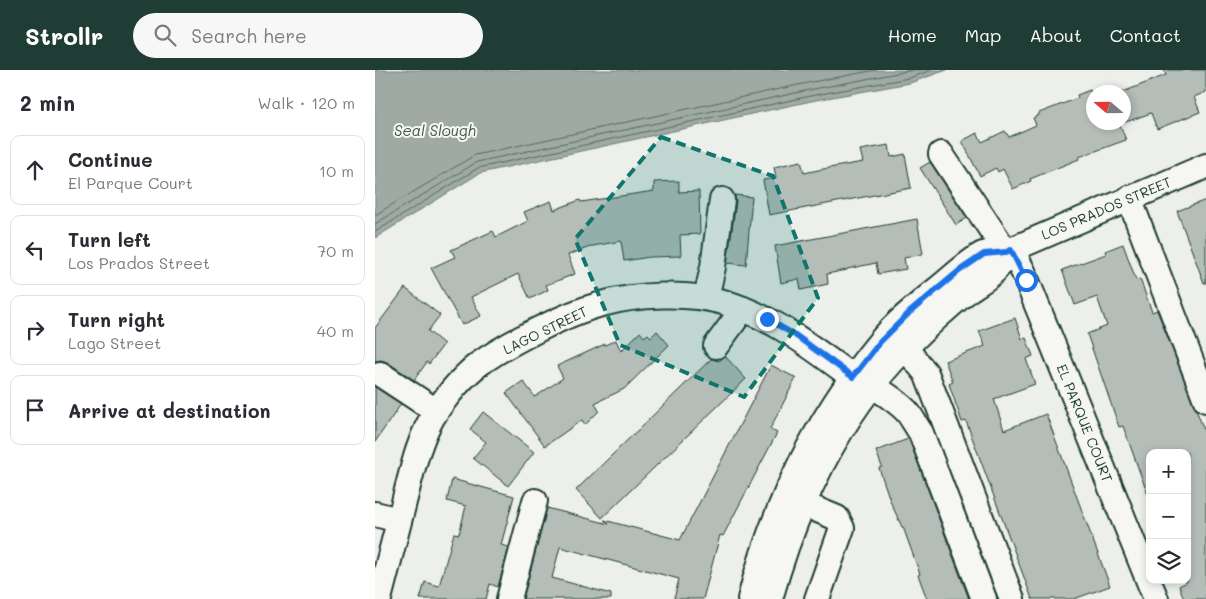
<!DOCTYPE html>
<meta charset="utf-8">
<style>
:root{--surface:#fff;--page:#f7f7f7;--text:#2b2b33;--muted:#7c7c81;--line:#e1e1e2;--accent:#1f3d34}
body{margin:0;font-family:Mali,sans-serif;background:var(--page);color:var(--text)}
.controls{position:absolute;right:15px;bottom:15px;display:grid;overflow:hidden;border-radius:10px;box-shadow:0 2px 8px #0003}
.controls button{width:45px;height:45px;display:grid;place-items:center;padding:0;border:0;border-bottom:1px solid var(--line);background:var(--surface);color:var(--text);font:25px sans-serif}
.compass{position:absolute;left:711px;top:15px;width:45px;height:45px;border-radius:50%;background:var(--surface);box-shadow:0 2px 8px #0003;rotate:290deg}
.stop{position:absolute;width:15px;height:15px;margin:-11px;border:4px solid #1a73e8;border-radius:50%;background:#fff}
.stop.end{background:#1a73e8;border-color:#fff;box-shadow:0 1px 5px #0008}
.list{margin:0;padding:0;list-style:none}
h2{display:flex;justify-content:space-between;align-items:center;height:65px;margin:0;padding:0 20px;font-size:21px}
h2 small{font-size:16px;font-weight:400;color:var(--muted)}
.list li{display:grid;grid-template-columns:32px 1fr auto;gap:15px;align-items:center;box-sizing:border-box;height:70px;margin:0 10px 10px;padding:0 10px;border:1px solid var(--line);border-radius:10px}
.list b{display:block;font-size:19px;white-space:nowrap}
.list p{margin:0;font-size:16px;white-space:nowrap;color:var(--muted)}
.list em{font-size:16px;font-style:normal;color:var(--muted)}
.icon{flex:none;width:28px;height:28px;fill:none;stroke:currentColor;stroke-width:2;stroke-linecap:round;stroke-linejoin:round}
.map{position:relative;flex:none;width:831px;height:529px;overflow:hidden}
header{display:flex;align-items:center;gap:30px;box-sizing:border-box;height:70px;padding:0 25px;background:var(--accent);color:#fff}
header strong{font-size:24px}
nav{display:flex;gap:28px;margin-inline-start:auto;font-size:18px}
.search{width:350px;height:45px;background:var(--page);display:flex;align-items:center;gap:12px;box-sizing:border-box;padding:0 18px;border-radius:28px;color:var(--muted);font-size:19px}
main{display:flex}
aside{flex:1;background:var(--surface)}
.map>svg:first-child{display:block}
.water{fill:#9faaa4;stroke:#6c7e77}
.lines{fill:none;stroke-linecap:round;stroke-linejoin:round}
.shore{stroke:#526961;stroke-width:1}
.building{fill:#b4bdb8;stroke:#1f3d34}
.minor-casing{stroke:#1f3d34;stroke-width:28}
.minor{stroke:#f6f6f2;stroke-width:24}
.route{stroke:#1a73e8;stroke-width:6}
.marked{fill:#0f766e;fill-opacity:0.2;stroke:#0f766e;stroke-width:4;stroke-dasharray:10 6;stroke-linejoin:round}
.labels{text-anchor:middle;dominant-baseline:central;stroke-width:4;stroke-linejoin:round;paint-order:stroke}
.street-label{font-size:14px;fill:#1f3d34;stroke:#f6f6f2}
.water-label{font-size:15px;font-style:italic;fill:#3f5850;stroke:#f6f6f2}
</style>
<header>
<strong>Strollr</strong>
<div class="search"><svg class="icon" aria-label="search" viewBox="0 0 24 24"><circle cx="10" cy="10" r="6"/><path d="M15 15l6 6"/></svg>Search here</div>
<nav><a>Home</a><a>Map</a><a>About</a><a>Contact</a></nav>
</header>
<main>
<aside>
<h2>2 min<small>Walk · 120 m</small></h2>
<ul class="list">
<li><svg class="icon" aria-label="ahead" viewBox="0 0 24 24"><path d="M12 20V5M6 11l6-6 6 6"/></svg><div><b>Continue</b><p>El Parque Court</p></div><em>10 m</em></li>
<li><svg class="icon" aria-label="left" viewBox="0 0 24 24"><path d="M17 20v-9H6M10 6l-5 5 5 5"/></svg><div><b>Turn left</b><p>Los Prados Street</p></div><em>70 m</em></li>
<li><svg class="icon" aria-label="right" viewBox="0 0 24 24"><path d="M7 20v-9h11M14 6l5 5-5 5"/></svg><div><b>Turn right</b><p>Lago Street</p></div><em>40 m</em></li>
<li><svg class="icon" aria-label="arrive" viewBox="0 0 24 24"><path d="M6 21V4h12l-3 4 3 4H6"/></svg><div><b>Arrive at destination</b></div></li>
</ul>
</aside>
<div class="map">
<svg width="831" height="529" viewBox="0 0 831 529">
<rect width="100%" height="100%" fill="#edefea"/>
<filter id="ink" filterUnits="userSpaceOnUse"><feTurbulence type="fractalNoise" baseFrequency=".02" numOctaves="2"/><feDisplacementMap in="SourceGraphic" scale="10" xChannelSelector="R" yChannelSelector="G"/><feConvolveMatrix kernelMatrix="1 2 1 2 8 2 1 2 1" color-interpolation-filters="sRGB"/></filter>
<g filter="url(#ink)">
<path class="water" d="M 0,0 L 572,0 L 535,13 L 441,30 L 105,103 L 0,168 Z"/>
<g class="lines">
<g class="shore">
<path d="M 0,145 L 100,85 L 437,12 L 501,0"/>
<path d="M 0,154 L 102,92 L 439,19 L 538,0"/>
<path d="M 0,162 L 103,98 L 440,25 L 534,8 L 557,0"/>
</g>
</g>
<g class="building">
<path d="M 789,0 L 831,0 L 831,22 L 819,27 L 825,42 L 782,59 L 776,43 L 748,53 L 748,22 L 791,5 Z"/>
<path d="M 715,20 L 717,23 L 718,22 L 718,52 L 744,52 L 751,70 L 704,87 L 704,89 L 655,109 L 656,111 L 638,119 L 628,99 L 623,102 L 621,98 L 605,106 L 587,71 L 602,63 L 607,72 L 630,61 L 634,67 L 661,55 L 658,48 L 664,45 L 664,43 L 703,28 L 702,25 Z"/>
<path d="M 514,75 L 516,87 L 530,84 L 536,118 L 394,145 L 388,110 L 401,108 L 399,97 L 426,91 L 429,103 L 448,99 L 488,92 L 485,80 Z"/>
<path d="M 555,92 L 592,148 L 581,155 L 545,98 Z"/>
<path d="M 304,111 L 304,122 L 324,121 L 325,164 L 305,165 L 306,186 L 275,187 L 249,191 L 246,171 L 218,176 L 193,185 L 200,204 L 171,215 L 173,220 L 155,229 L 143,204 L 96,227 L 106,246 L 87,255 L 56,198 L 80,187 L 76,180 L 118,161 L 121,167 L 153,151 L 149,142 L 176,131 L 179,140 L 205,130 L 206,132 L 279,121 L 279,112 Z"/>
<path d="M 360,125 L 377,127 L 371,195 L 352,193 L 361,132 Z"/>
<path d="M 831,130 L 831,213 L 829,213 L 802,141 Z"/>
<path d="M 542,149 L 548,184 L 529,188 L 531,199 L 503,204 L 501,193 L 472,199 L 472,200 L 452,204 L 453,214 L 426,220 L 424,209 L 406,213 L 400,176 Z"/>
<path d="M 748,174 L 761,210 L 765,209 L 777,242 L 782,240 L 831,365 L 831,529 L 809,529 L 804,516 L 812,512 L 812,383 L 775,383 L 775,424 L 773,425 L 748,356 L 744,357 L 712,264 L 732,256 L 722,227 L 700,235 L 687,200 L 731,184 L 730,181 Z"/>
<path d="M 30,218 L 65,245 L 53,261 L 69,274 L 54,294 L 52,292 L 39,310 L 12,292 L 6,290 L 0,291 L 0,258 Z"/>
<path d="M 640,248 L 647,269 L 651,268 L 658,286 L 651,289 L 660,314 L 619,329 L 629,360 L 671,344 L 735,516 L 699,529 L 657,529 L 591,351 L 587,352 L 574,314 L 578,312 L 570,291 L 610,276 L 604,261 Z"/>
<path d="M 282,261 L 294,275 L 249,319 L 220,333 L 224,341 L 210,355 L 207,350 L 170,376 L 131,323 L 148,311 L 160,327 L 188,308 L 182,296 L 230,274 L 230,275 L 241,270 L 246,281 L 265,262 L 269,267 L 273,264 L 276,267 Z"/>
<path d="M 350,286 L 371,309 L 227,448 L 201,420 L 336,289 L 344,291 Z"/>
<path d="M 396,295 L 421,308 L 395,359 L 402,363 L 348,466 L 345,465 L 328,529 L 299,529 L 304,509 L 185,477 L 177,508 L 236,524 L 236,529 L 148,529 L 172,438 L 234,454 L 229,450 L 305,470 Z"/>
<path d="M 0,317 L 26,334 L 0,372 Z"/>
<path d="M 108,342 L 159,382 L 133,416 L 98,388 L 111,372 L 95,359 Z"/>
<path d="M 533,369 L 534,369 L 594,529 L 552,529 L 543,505 L 545,504 L 528,457 L 527,457 L 516,433 L 504,398 L 507,397 L 501,381 Z"/>
<path d="M 77,409 L 139,426 L 126,475 L 134,477 L 123,517 L 115,514 L 111,529 L 45,529 L 50,512 L 64,516 L 79,463 L 84,464 L 91,436 L 72,431 Z"/>
</g>
<g class="lines">
<defs>
<g id="minor">
<path d="M 566,84 L 631,182"/>
<path d="M 754,128 L 831,330"/>
<path d="M 636,179 L 648,201 L 781,529"/>
<path d="M 331,228 L 338,197 L 347,130"/>
<path d="M 341,276 L 368,239"/>
<path d="M 530,278 L 551,303 L 637,529"/>
<path d="M 5,304 L 61,341"/>
<path d="M 428,434 L 462,448 L 467,458 L 442,529"/>
<path d="M 0,444 L 24,450"/>
<path d="M 4,529 C 12,498 20,467 28,436 C 36,405 44,366 62,340 C 74,323 88,306 104,294 C 133,273 192,243 227,234 C 261,224 314,222 348,232 C 396,246 434,275 473,304 C 481,310 489,311 497,316 C 507,321 527,335 534,344 C 538,350 542,357 546,363 L 609,529"/>
<path d="M 134,529 L 160,431"/>
<path d="M 375,529 C 398,436 443,347 504,273 C 520,253 541,237 560,221 C 572,212 596,189 608,184 C 615,182 624,182 631,182 L 831,96"/>
<path d="M 395,529 C 420,438 463,346 530,278 C 551,257 573,237 595,219 C 603,213 616,207 622,198 C 626,193 628,187 631,182"/>
</g>
</defs>
<use href="#minor" class="minor-casing"/>
<use href="#minor" class="minor"/>
</g>
</g>
<g class="lines" filter="url(#ink)">
<path class="route" d="M 392,249 L 420,265 L 478,307 L 505,272 L 535,242 L 584,201 L 609,184 L 631,182 L 636,180 L 651,210"/>
</g>
<path class="marked" d="M 286,67 L 398,106 L 443,228 L 369,327 L 245,275 L 200,169 Z"/>
<g class="labels">
<g class="street-label">
<text transform="translate(731 138) rotate(-23)">LOS PRADOS STREET</text>
<text transform="translate(170 260) rotate(-26)">LAGO STREET</text>
<text transform="translate(710 353) rotate(68)">EL PARQUE COURT</text>
</g>
<g class="water-label">
<text x="60" y="60">Seal Slough</text>
</g>
</g>
</svg>
<div class="controls">
<button>+</button>
<button>−</button>
<button><svg class="icon" aria-label="layers" viewBox="0 0 24 24"><path d="M12 4l9 5-9 5-9-5zM3 14l9 5 9-5"/></svg></button>
</div>
<svg class="compass" viewBox="-18 -18 36 36"><path d="M0-13l5 13h-10z" fill="#e53935"/><path d="M0 13l5-13h-10z" fill="#7c7c81"/></svg>
<div class="stop" style="left:651px;top:210px"></div>
<div class="stop end" style="left:392px;top:249px"></div>
</div>
</main>
